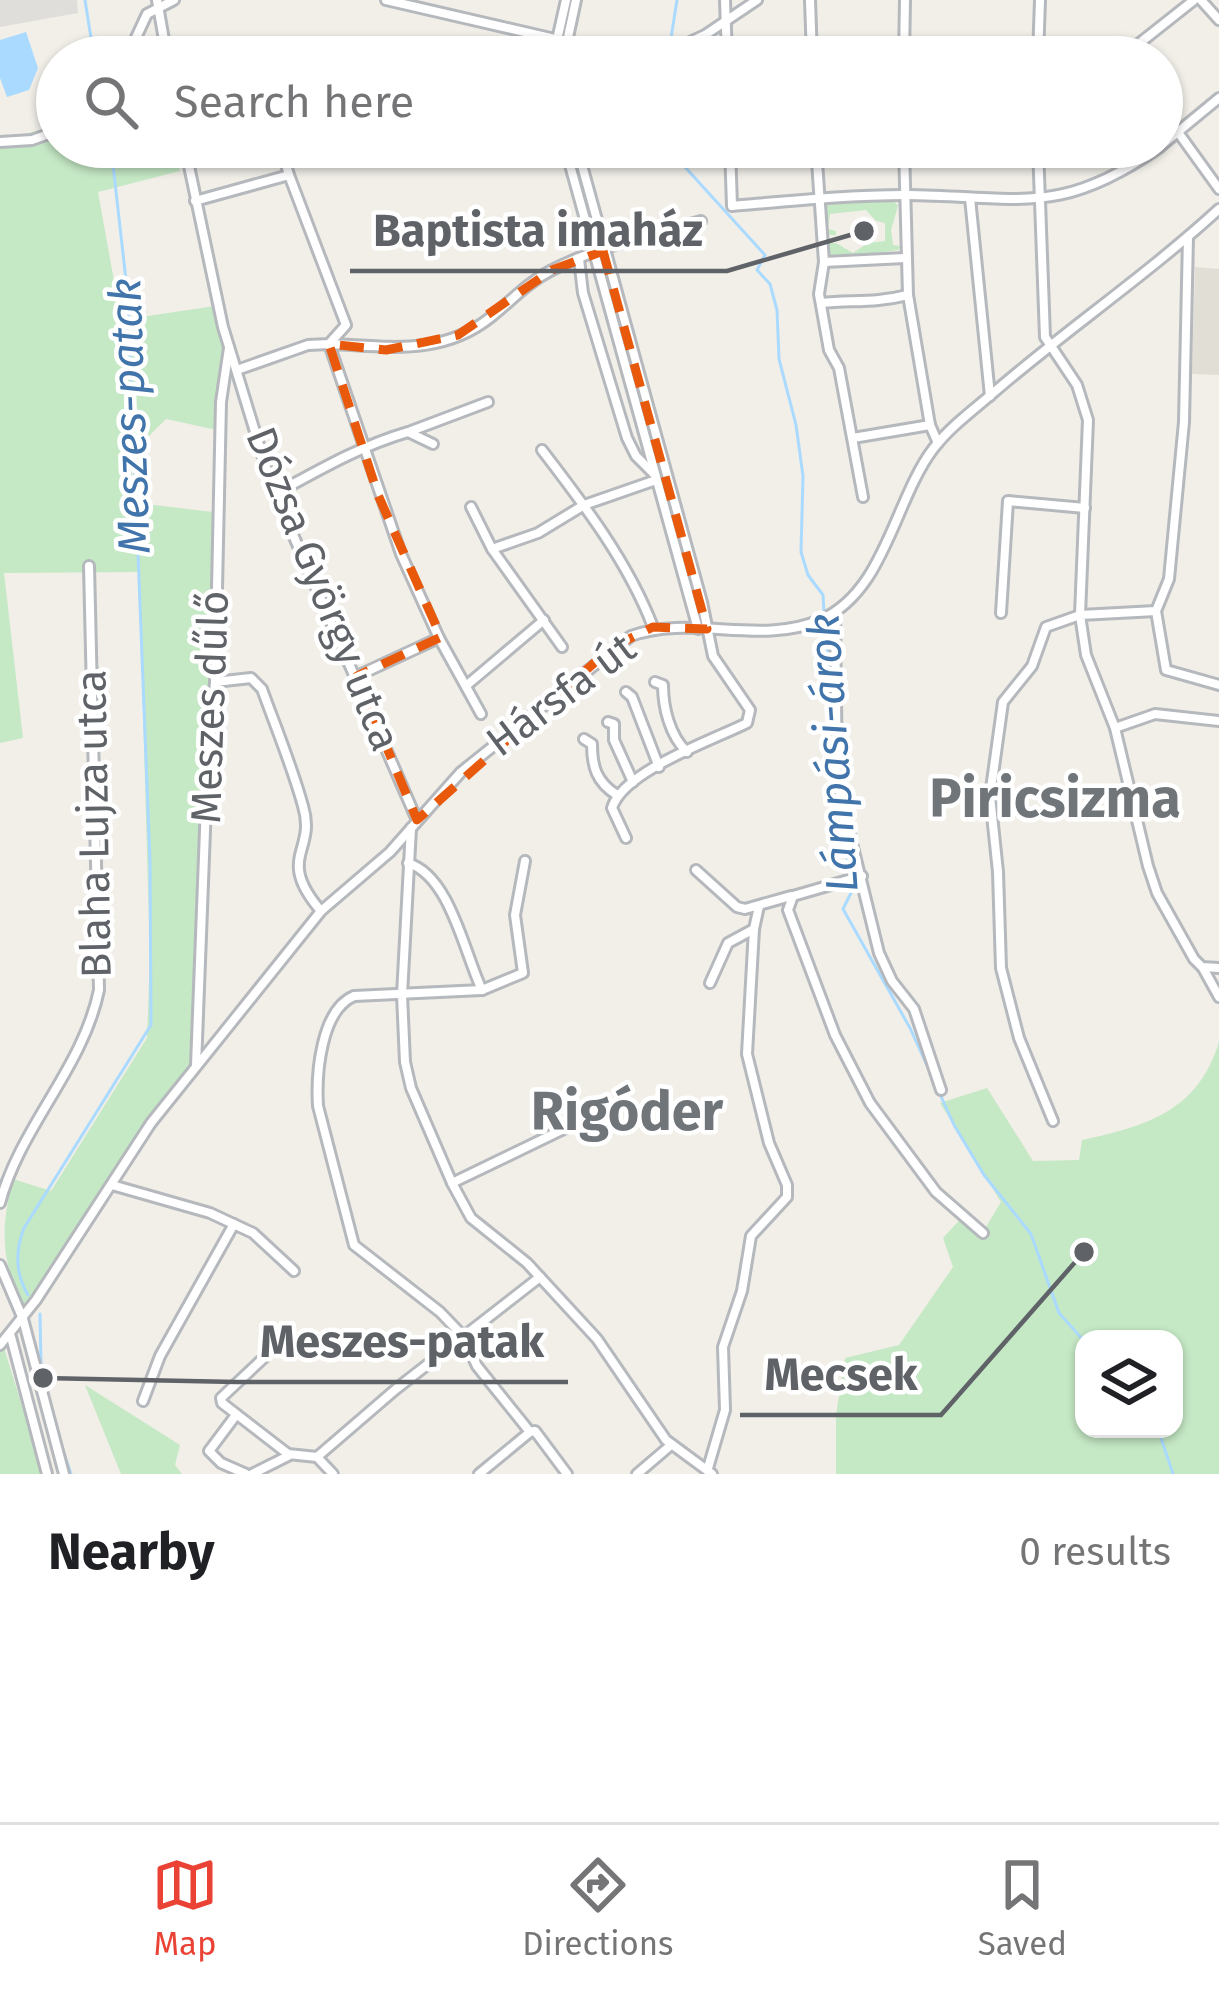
<!DOCTYPE html>
<meta charset="utf-8">
<style>
:root{--surface:#fff;--page:#f6f6f6;--text:#202124;--muted:#757577;--line:#e0e0e0;--accent:#ea4335}
body{margin:0;font-family:"Fira Sans",sans-serif;background:var(--page);color:var(--text)}
.controls{position:absolute;right:36px;bottom:36px;display:grid;overflow:hidden;border-radius:24px;box-shadow:0 3px 9px #0004}
.controls button{width:108px;height:108px;display:grid;place-items:center;padding:0;border:0;border-bottom:3px solid var(--line);background:var(--surface);color:var(--text);font:60px sans-serif}
.list{margin:0;padding:0;list-style:none}
h2{display:flex;justify-content:space-between;align-items:center;height:156px;margin:0;padding:0 48px;font-size:51px}
h2 small{font-size:39px;font-weight:400;color:var(--muted)}
.icon{flex:none;width:66px;height:66px;fill:none;stroke:currentColor;stroke-width:2;stroke-linecap:round;stroke-linejoin:round}
.map{position:relative;flex:none;width:1219px;height:1474px;overflow:hidden}
.search{position:absolute;background:var(--surface);box-shadow:0 3px 9px #0004;left:36px;right:36px;top:36px;height:132px;display:flex;align-items:center;gap:30px;box-sizing:border-box;padding:0 42px;border-radius:66px;color:var(--muted);font-size:45px}
.sheet{height:348px;background:var(--surface)}
nav{display:flex;justify-content:space-around;align-items:center;box-sizing:border-box;height:168px;border-top:3px solid var(--line);background:var(--surface);font-size:33px;color:var(--muted)}
nav a{display:grid;justify-items:center;gap:6px}
nav .on{color:var(--accent)}
.map>svg:first-child{display:block}
.industrial{fill:#e0deda}
.education{fill:#e1ded6}
.green{fill:#c5e8c5;fill-rule:evenodd}
.water{fill:#aadaff}
.lines{fill:none;stroke-linecap:round;stroke-linejoin:round}
.stream{stroke:#aadaff;stroke-width:3}
.minor-casing{stroke:#b5b8bc;stroke-width:14}
.minor{stroke:#fff;stroke-width:8}
.marked{fill:none;stroke:#e8590c;stroke-width:9;stroke-dasharray:24 15;stroke-linejoin:round}
.labels{text-anchor:middle;dominant-baseline:central;stroke-width:9;stroke-linejoin:round;paint-order:stroke}
.street-label{font-size:42px;fill:#5f6368;stroke:#fff}
.water-label{font-size:45px;font-style:italic;fill:#4174aa;stroke:#fff}
.district-label{font-size:54px;font-weight:bold;fill:#70757a;stroke:#fff}
.leader{fill:none;stroke:#5f6368;stroke-width:4.5}
.callout-dot{fill:#5f6368;stroke:#fff;stroke-width:4.5}
.callout-label{font-size:45px;text-anchor:middle;font-weight:bold;fill:#5f6368;stroke:#fff;stroke-width:9;stroke-linejoin:round;paint-order:stroke}
</style>
<div class="map">
<svg width="1219" height="1474" viewBox="0 0 1219 1474">
<rect width="100%" height="100%" fill="#f1efe8"/>
<path class="industrial" d="M 0,0 L 77,0 L 78,13 L 0,27 Z"/>
<path class="education" d="M 1195,267 L 1219,269 L 1219,375 L 1192,374 Z"/>
<g class="green">
<path d="M 57,125 L 57,147 L 176,147 L 180,171 L 98,192 L 121,320 L 215,306 L 223,346 L 217,430 L 166,419 L 129,456 L 137,503 L 213,512 L 215,682 L 193,1067 L 24,1309 C 1,1261 0,1230 13,1179 L 51,1191 L 147,1038 L 150,957 L 139,572 L 4,573 L 23,738 L 0,743 L 0,141 Z"/>
<path d="M 893,200 L 898,206 L 891,230 L 893,245 L 900,246 L 899,250 L 832,258 L 826,243 L 836,243 L 853,253 L 868,243 L 885,241 L 885,223 L 876,221 L 866,210 L 830,214 L 828,229 L 836,231 L 836,235 L 824,235 L 821,207 L 825,203 Z"/>
<path d="M 1219,1042 L 1219,1474 L 836,1474 L 836,1415 L 845,1358 L 899,1345 L 953,1267 L 943,1238 L 965,1214 L 983,1232 L 1001,1202 L 940,1103 L 987,1088 L 1033,1161 L 1079,1160 L 1082,1140 C 1149,1126 1198,1110 1219,1042 ZM 1084,1339 L 1174,1339 L 1174,1429 L 1084,1429 Z"/>
<path d="M 0,1335 L 43,1474 L 0,1474 Z"/>
<path d="M 85,1385 L 180,1445 L 175,1465 L 182,1474 L 121,1474 Z"/>
</g>
<path class="water" d="M 26,32 L 38,68 L 29,90 L 7,97 L 0,78 L 0,40 Z"/>
<g class="lines">
<g class="stream">
<path d="M 85,0 L 94,57"/>
<path d="M 668,57 L 677,0"/>
<path d="M 673,147 L 675,156 L 765,255 L 757,270 L 770,284 L 777,310 L 779,359 L 796,425 L 803,476 L 801,552 L 808,575 L 823,595 L 824,614"/>
<path d="M 825,623 L 832,697"/>
<path d="M 832,707 L 831,775 L 853,889 L 843,909 L 910,1028 L 954,1125 L 984,1175 L 1031,1234 L 1059,1313 L 1084,1341"/>
<path d="M 28,1295 C 15,1273 15,1251 24,1228 L 151,1025 L 150,861 L 128,298 L 111,147"/>
<path d="M 40,1314 L 41,1362 L 48,1398"/>
<path d="M 1158,1429 L 1173,1474"/>
<path d="M 56,1430 L 71,1474"/>
</g>
<defs>
<g id="minor">
<path d="M 157,0 L 167,57"/>
<path d="M 386,0 L 633,57 L 677,48 L 705,35 L 757,0"/>
<path d="M 725,0 L 727,57"/>
<path d="M 810,0 L 812,57"/>
<path d="M 1201,0 L 1219,20"/>
<path d="M 127,57 L 147,14 L 174,0"/>
<path d="M 558,57 L 557,40 L 566,0"/>
<path d="M 568,57 L 567,42 L 576,0"/>
<path d="M 904,57 L 905,0"/>
<path d="M 1038,57 L 1040,0"/>
<path d="M 1122,57 L 1194,0"/>
<path d="M 1162,110 L 1219,189"/>
<path d="M 0,142 L 32,140 L 57,131"/>
<path d="M 1162,145 L 1219,98"/>
<path d="M 185,147 L 223,327 L 271,484 L 416,818"/>
<path d="M 281,147 L 289,175"/>
<path d="M 565,147 L 698,629"/>
<path d="M 577,147 L 702,602 L 713,656 L 750,710 L 747,723 C 713,740 623,771 612,808 L 626,838"/>
<path d="M 730,147 L 732,206 C 790,201 848,195 906,195 C 1020,196 1058,218 1160,147"/>
<path d="M 816,147 L 824,262 L 819,294 L 829,350 L 839,368 L 863,497"/>
<path d="M 904,147 L 908,295 L 930,425 L 938,443"/>
<path d="M 1038,147 L 1045,337 L 1077,385 L 1088,420 L 1080,615 L 1046,627 L 1032,666 L 1003,702 L 990,796 L 998,872 L 1001,968 L 1019,1038 L 1053,1121"/>
<path d="M 970,198 L 990,396"/>
<path d="M 195,201 L 289,175 L 346,325 L 329,344 L 308,345 L 237,370"/>
<path d="M 1188,237 L 1184,422 L 1169,579 L 1156,611 L 1166,670 L 1219,685"/>
<path d="M 579,259 L 583,293 L 627,438 L 636,456 L 655,475"/>
<path d="M 824,262 L 905,258"/>
<path d="M 821,303 C 854,300 875,303 908,295"/>
<path d="M 411,431 L 488,402"/>
<path d="M 853,438 L 930,425"/>
<path d="M 542,450 C 585,506 628,562 653,627"/>
<path d="M 275,494 C 319,470 360,446 408,432 L 433,444"/>
<path d="M 471,507 L 492,549 L 562,647"/>
<path d="M 492,549 L 538,533 L 584,505 L 656,480"/>
<path d="M 1156,611 L 1080,615 L 1086,655 L 1115,728 L 1148,866 L 1157,893 L 1194,959 L 1202,967 L 1219,968"/>
<path d="M 835,613 L 837,782 L 879,953 L 892,981 L 914,1009 L 941,1090"/>
<path d="M 1001,613 L 1008,501 L 1085,508"/>
<path d="M 357,676 L 439,638"/>
<path d="M 215,682 L 251,678 L 262,689 C 276,728 292,766 303,806 C 317,852 275,857 321,911"/>
<path d="M 655,682 L 663,685 C 663,708 670,736 687,752"/>
<path d="M 467,685 L 544,620"/>
<path d="M 626,692 L 632,697 L 659,767"/>
<path d="M 481,714 L 439,638 L 401,554 L 329,344 C 386,346 441,357 491,317 C 511,301 527,283 550,271 C 596,247 651,235 701,221"/>
<path d="M 608,722 L 614,724 L 614,740 L 633,782"/>
<path d="M 1115,728 L 1155,714 L 1219,721"/>
<path d="M 584,739 L 592,744 C 592,766 596,782 617,795"/>
<path d="M 411,828 L 402,995 L 405,1062 L 411,1088 L 452,1183 L 471,1218 L 527,1263 L 597,1339 L 666,1440 L 712,1474"/>
<path d="M 408,863 C 450,876 464,952 482,990 L 523,973 L 515,915 L 525,861"/>
<path d="M 696,870 L 737,907 L 745,909 L 791,896"/>
<path d="M 862,876 L 793,896 L 788,910 L 835,1035 L 870,1103 L 936,1192 L 983,1233"/>
<path d="M 1203,968 L 1219,997"/>
<path d="M 710,983 L 728,943 L 754,929 L 759,906"/>
<path d="M 482,990 L 354,996 C 321,1010 316,1073 318,1106 L 354,1245 L 440,1312 L 463,1336 L 477,1366 L 530,1432 L 535,1431 L 567,1474"/>
<path d="M 196,1066 L 207,778 L 215,682 L 221,402 L 229,348"/>
<path d="M 452,1183 L 570,1126"/>
<path d="M 112,1185 L 210,1213 L 253,1233 L 294,1271"/>
<path d="M 0,1203 C 20,1127 83,1068 99,990 L 89,566"/>
<path d="M 0,1265 L 23,1319 L 64,1474"/>
<path d="M 11,1337 L 47,1474"/>
<path d="M 0,1345 L 36,1300 L 151,1123 L 321,911 L 390,852 L 461,772 L 631,636 C 690,614 760,646 820,620 C 885,592 894,501 933,449 C 950,427 972,411 993,393 C 1066,330 1147,275 1219,209"/>
<path d="M 270,1352 L 221,1398 L 222,1403 L 288,1454 L 317,1457 L 396,1389 L 540,1277"/>
<path d="M 143,1401 L 160,1356 L 234,1224"/>
<path d="M 236,1415 L 209,1451 L 221,1463 L 246,1474"/>
<path d="M 317,1457 L 333,1474"/>
<path d="M 708,1468 L 725,1410 L 723,1347 L 742,1291 L 751,1236 L 787,1197 L 787,1185 L 769,1143 L 747,1054 L 754,929"/>
<path d="M 252,1474 L 288,1456"/>
<path d="M 479,1474 L 530,1432"/>
<path d="M 637,1474 L 671,1445"/>
</g>
</defs>
<use href="#minor" class="minor-casing"/>
<use href="#minor" class="minor"/>
</g>
<path class="marked" d="M 603,251 L 707,629 L 653,627 L 611,648 L 417,820 L 357,676 L 441,637 L 378,495 L 329,344 L 386,350 L 458,335 L 552,270 Z"/>
<g class="labels">
<g class="street-label">
<text transform="translate(323 589) rotate(68)">Dózsa György utca</text>
<text transform="translate(561 695) rotate(-37)">Hársfa út</text>
<text transform="translate(210 707) rotate(-88)">Meszes dűlő</text>
<text transform="translate(94 824) rotate(-91)">Blaha Lujza utca</text>
</g>
<g class="water-label">
<text transform="translate(130 416) rotate(-92)">Meszes-patak</text>
<text transform="translate(833 753) rotate(-94)">Lámpási-árok</text>
</g>
<g class="district-label">
<text x="1055" y="799">Piricsizma</text>
<text x="627" y="1112">Rigóder</text>
</g>
</g>
<path class="leader" d="M864 231L727 271H350M43 1378L236 1382H568M1084 1252L941 1415H740"/>
<g class="callout-dot">
<circle cx="864" cy="231" r="12"/>
<circle cx="43" cy="1378" r="12"/>
<circle cx="1084" cy="1252" r="12"/>
</g>
<g class="callout-label">
<text x="538" y="246">Baptista imaház</text>
<text x="402" y="1357">Meszes-patak</text>
<text x="841" y="1390">Mecsek</text>
</g>
</svg>
<div class="controls">
<button><svg class="icon" aria-label="layers" viewBox="0 0 24 24"><path d="M12 4l9 5-9 5-9-5zM3 14l9 5 9-5"/></svg></button>
</div>
<div class="search"><svg class="icon" aria-label="search" viewBox="0 0 24 24"><circle cx="10" cy="10" r="6"/><path d="M15 15l6 6"/></svg>Search here</div>
</div>
<section class="sheet">
<h2>Nearby<small>0 results</small></h2>
<ul class="list">
</ul>
</section>
<nav>
<a class="on"><svg class="icon" aria-label="map" viewBox="0 0 24 24"><path d="M3 6l6-2 6 2 6-2v14l-6 2-6-2-6 2zM9 4v14M15 6v14"/></svg>Map</a>
<a><svg class="icon" aria-label="directions" viewBox="0 0 24 24"><path d="M12 3l9 9-9 9-9-9zM9 14v-3h6M13 9l2 2-2 2"/></svg>Directions</a>
<a><svg class="icon" aria-label="saved" viewBox="0 0 24 24"><path d="M7 4h10v16l-5-4-5 4z"/></svg>Saved</a>
</nav>
